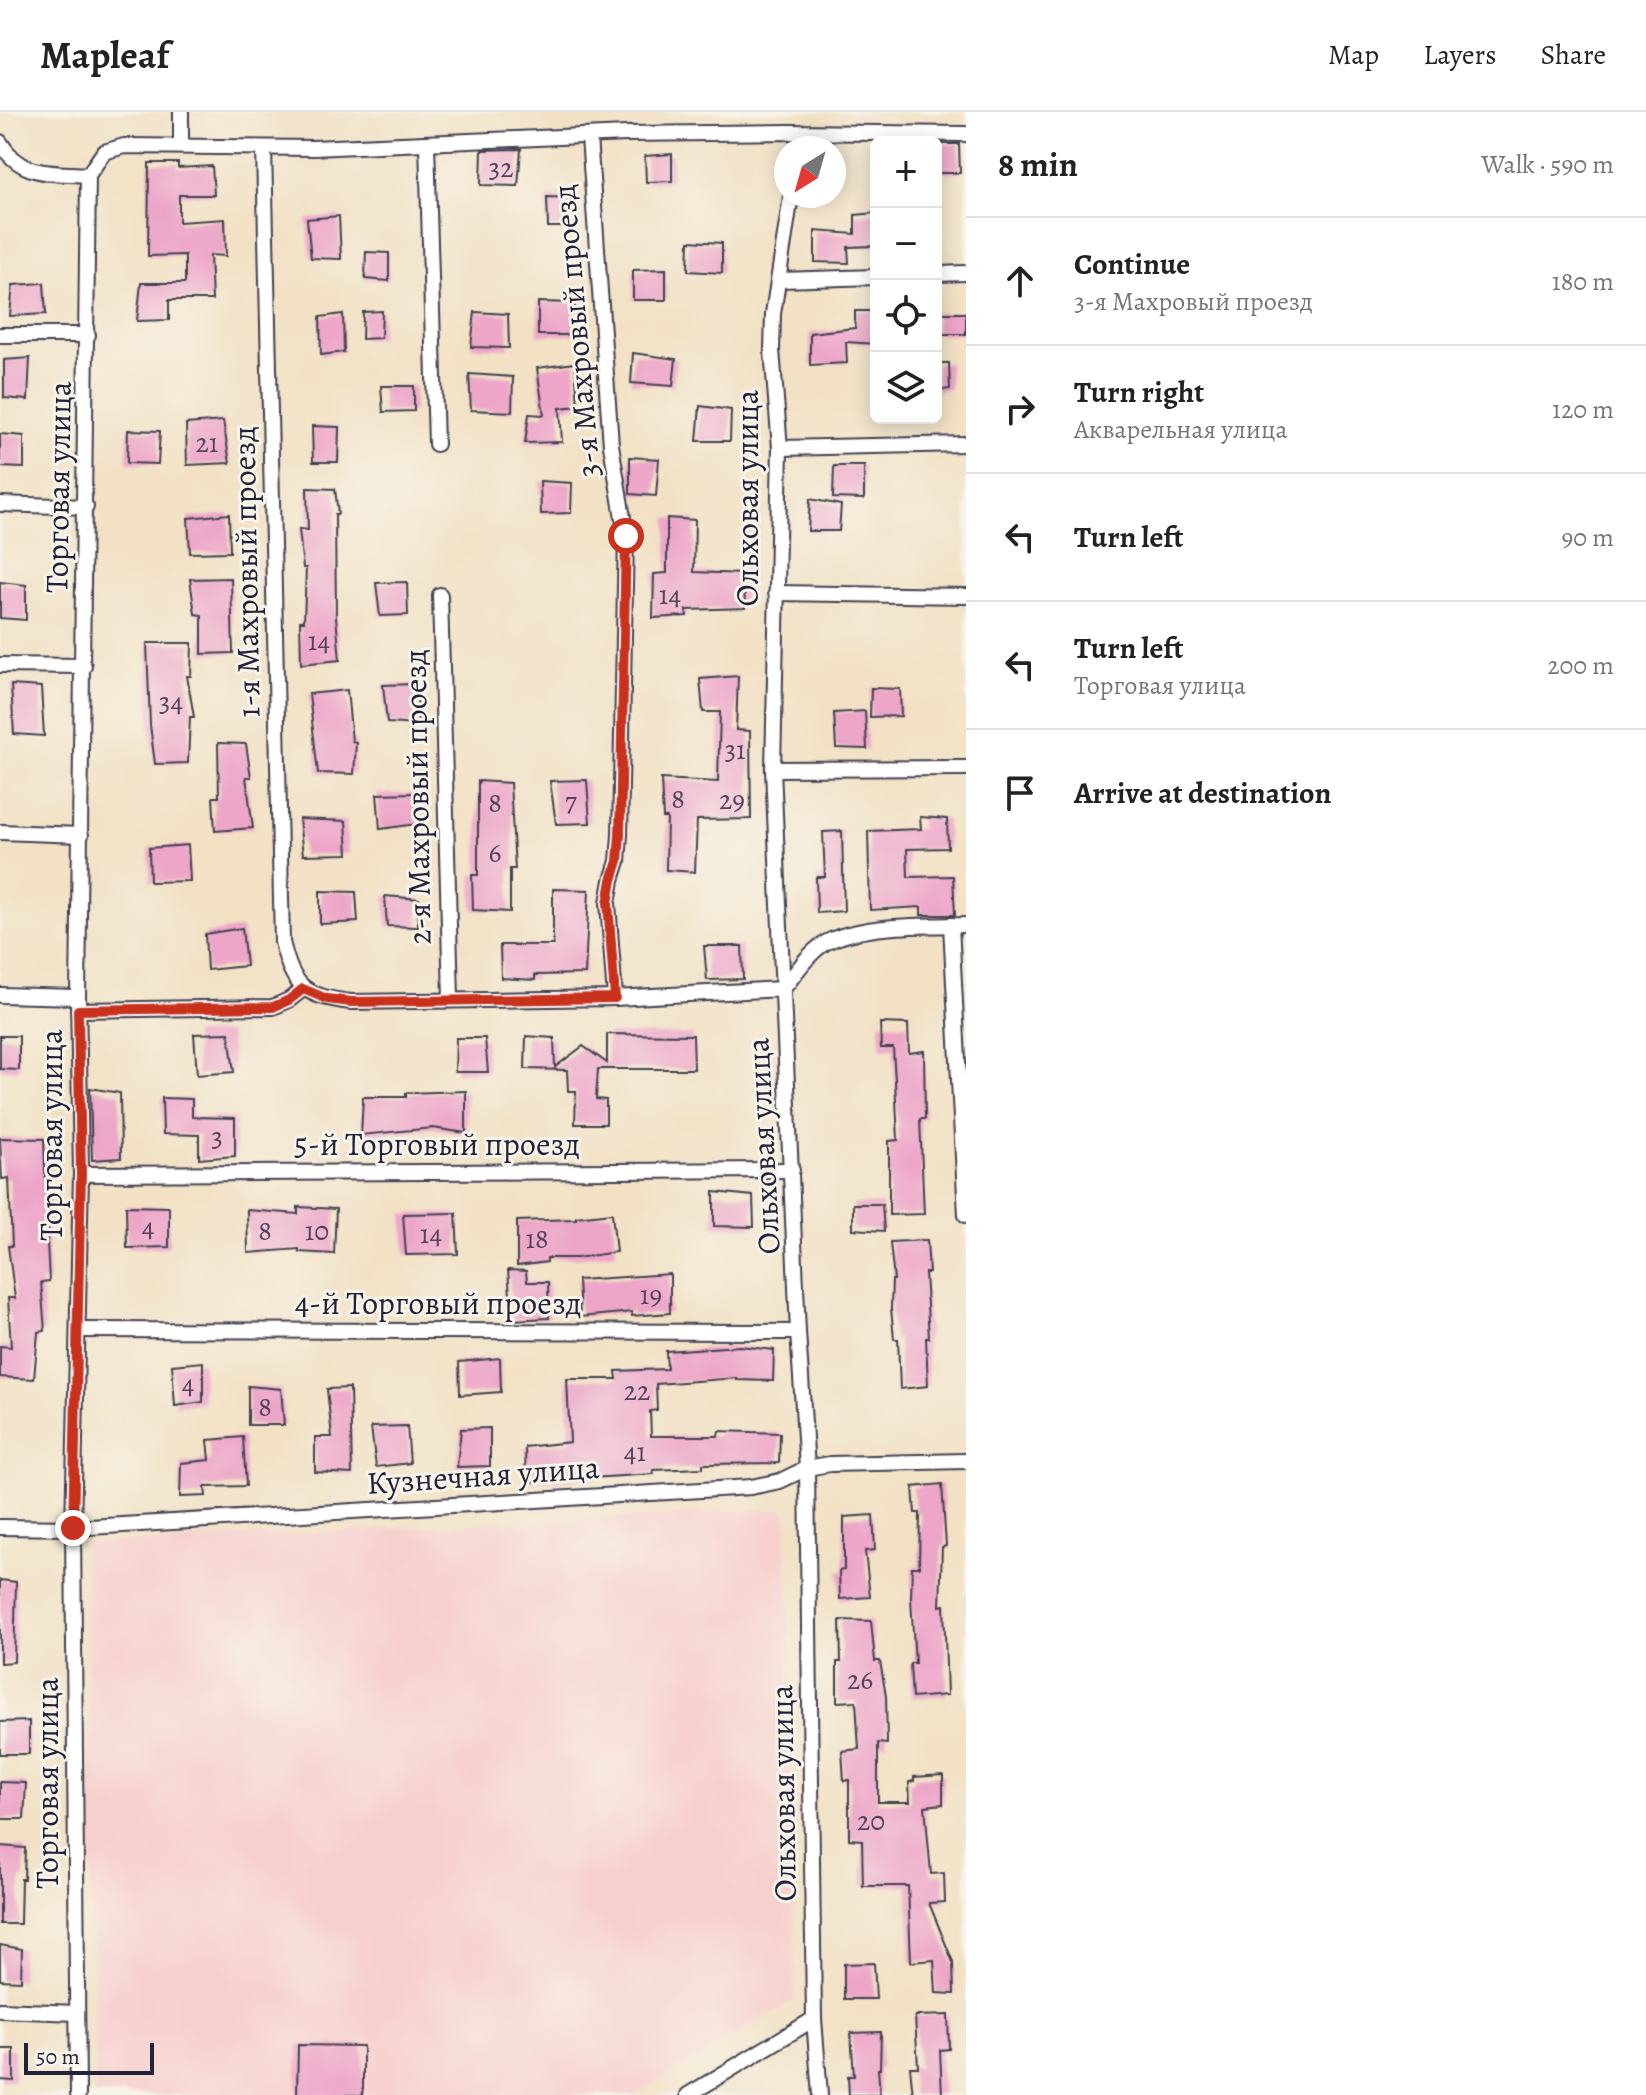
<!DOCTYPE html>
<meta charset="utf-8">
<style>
:root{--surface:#fff;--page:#f6f6f6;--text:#222;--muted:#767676;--line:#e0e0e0}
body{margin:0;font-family:Alegreya,serif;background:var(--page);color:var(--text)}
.controls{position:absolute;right:24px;top:24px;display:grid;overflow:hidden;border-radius:12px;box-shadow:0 4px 20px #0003}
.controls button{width:72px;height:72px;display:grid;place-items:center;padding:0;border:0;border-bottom:2px solid var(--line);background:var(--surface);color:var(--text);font:40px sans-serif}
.compass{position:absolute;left:774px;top:24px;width:72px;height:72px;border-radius:50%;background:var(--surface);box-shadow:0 4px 20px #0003;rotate:217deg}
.scale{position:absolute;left:24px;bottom:20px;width:130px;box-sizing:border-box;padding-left:8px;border:4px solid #22223b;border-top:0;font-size:22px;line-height:28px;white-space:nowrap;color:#22223b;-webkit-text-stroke:6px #f7f3e8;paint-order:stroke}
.stop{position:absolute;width:24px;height:24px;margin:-18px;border:6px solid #c8321e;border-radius:50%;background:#fff}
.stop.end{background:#c8321e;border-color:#fff;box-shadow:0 2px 8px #0008}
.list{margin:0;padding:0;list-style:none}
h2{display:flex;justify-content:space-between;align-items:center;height:104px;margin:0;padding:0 32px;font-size:34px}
h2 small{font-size:26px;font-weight:400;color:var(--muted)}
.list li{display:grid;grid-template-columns:52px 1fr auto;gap:24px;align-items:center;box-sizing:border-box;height:128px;padding:0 32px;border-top:2px solid var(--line)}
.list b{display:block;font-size:30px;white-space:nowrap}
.list p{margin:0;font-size:26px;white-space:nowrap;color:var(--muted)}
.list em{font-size:26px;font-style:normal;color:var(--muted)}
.icon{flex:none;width:44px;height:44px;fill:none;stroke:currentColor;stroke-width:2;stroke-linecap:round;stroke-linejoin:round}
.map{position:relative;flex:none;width:966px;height:1983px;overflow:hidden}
header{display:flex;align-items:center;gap:48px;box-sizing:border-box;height:112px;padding:0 40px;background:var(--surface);border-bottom:2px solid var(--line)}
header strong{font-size:38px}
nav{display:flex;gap:44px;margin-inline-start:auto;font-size:28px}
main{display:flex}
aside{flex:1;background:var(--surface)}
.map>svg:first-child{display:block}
.built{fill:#f7d0ce}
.building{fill:#eda5c8}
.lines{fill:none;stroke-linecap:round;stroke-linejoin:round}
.street-casing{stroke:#413f50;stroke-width:18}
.street{stroke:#fff;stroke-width:14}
.route{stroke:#c8321e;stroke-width:10}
.labels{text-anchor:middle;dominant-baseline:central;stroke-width:6;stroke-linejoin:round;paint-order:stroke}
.number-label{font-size:28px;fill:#55435e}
.street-label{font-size:32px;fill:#22223b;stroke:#f7f3e8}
</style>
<header>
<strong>Mapleaf</strong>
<nav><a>Map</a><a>Layers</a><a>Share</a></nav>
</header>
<main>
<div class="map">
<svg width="966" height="1983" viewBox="0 0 966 1983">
<rect width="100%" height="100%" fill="#f7f3e8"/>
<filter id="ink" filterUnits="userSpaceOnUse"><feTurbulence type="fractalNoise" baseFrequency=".0125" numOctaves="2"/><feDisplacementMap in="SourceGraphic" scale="16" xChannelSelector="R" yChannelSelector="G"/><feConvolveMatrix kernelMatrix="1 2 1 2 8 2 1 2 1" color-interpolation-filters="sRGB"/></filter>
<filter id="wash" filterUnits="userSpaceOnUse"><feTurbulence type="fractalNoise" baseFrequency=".006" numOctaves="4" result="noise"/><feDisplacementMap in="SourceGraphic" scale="32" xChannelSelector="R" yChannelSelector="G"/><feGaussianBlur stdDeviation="1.8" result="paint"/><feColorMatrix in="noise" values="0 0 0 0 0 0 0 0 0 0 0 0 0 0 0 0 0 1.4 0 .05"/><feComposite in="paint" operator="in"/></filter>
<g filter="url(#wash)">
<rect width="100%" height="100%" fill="#f2e1c5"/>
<path class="built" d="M 786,1397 L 795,1887 L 635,1983 L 95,1983 L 85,1432 Z"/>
<g id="blocks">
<g class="building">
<path d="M 936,32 L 959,32 L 960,61 L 936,61 Z"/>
<path d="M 521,37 L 518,74 L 481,73 L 482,38 Z"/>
<path d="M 672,42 L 672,69 L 646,70 L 645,44 Z"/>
<path d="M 149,51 L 178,51 L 178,56 L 212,54 L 214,83 L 179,83 L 179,110 L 225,107 L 226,144 L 210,143 L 212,188 L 169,188 L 169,208 L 137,209 L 141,171 L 185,171 L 185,143 L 148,144 Z"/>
<path d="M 547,85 L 574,86 L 576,115 L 548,115 Z"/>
<path d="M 876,101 L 876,134 L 848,135 L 849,151 L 815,150 L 815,119 L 855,122 L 855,103 Z"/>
<path d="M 339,104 L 341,147 L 311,146 L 307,107 Z"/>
<path d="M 689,129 L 722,131 L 722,161 L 688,159 Z"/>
<path d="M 366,140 L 389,141 L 389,169 L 365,167 Z"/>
<path d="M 666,157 L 666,188 L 633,188 L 633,158 Z"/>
<path d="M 44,171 L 46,202 L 10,204 L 13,173 Z"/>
<path d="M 538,190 L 575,191 L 575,223 L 538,223 Z"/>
<path d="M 382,199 L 381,226 L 362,227 L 363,200 Z"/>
<path d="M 855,199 L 876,199 L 876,232 L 846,230 L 847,251 L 810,253 L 810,221 L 855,216 Z"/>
<path d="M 475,200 L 508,202 L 509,236 L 471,235 Z"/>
<rect x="936" y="201" width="30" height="21"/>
<path d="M 343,202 L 344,240 L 321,243 L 320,205 Z"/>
<path d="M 633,241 L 676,247 L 673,274 L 631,271 Z"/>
<path d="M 30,246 L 28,288 L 4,286 L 4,248 Z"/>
<path d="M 575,251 L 578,294 L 560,296 L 562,330 L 525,331 L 529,302 L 544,303 L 537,256 Z"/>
<path d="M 936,251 L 949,251 L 950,277 L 936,279 Z"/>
<path d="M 469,262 L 513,265 L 512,300 L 471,298 Z"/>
<path d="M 381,274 L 414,274 L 414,299 L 383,300 Z"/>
<path d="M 700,294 L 731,298 L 730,329 L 697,329 Z"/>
<path d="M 223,309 L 230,351 L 187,353 L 186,312 Z"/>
<path d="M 312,314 L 339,315 L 338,350 L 313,350 Z"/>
<path d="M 128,318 L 160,319 L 158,352 L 127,351 Z"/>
<path d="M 0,322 L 24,324 L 24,356 L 0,355 Z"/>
<path d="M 630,345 L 659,347 L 656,384 L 630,382 Z"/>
<path d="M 834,354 L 864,354 L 864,387 L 833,386 Z"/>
<path d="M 540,369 L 572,371 L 571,401 L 541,402 Z"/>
<path d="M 307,376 L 335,377 L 338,402 L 335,402 L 336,505 L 340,548 L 301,552 L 300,509 L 304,509 L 306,456 L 303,456 L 299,417 L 308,418 Z"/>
<path d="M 810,387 L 841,393 L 839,419 L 808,419 Z"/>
<path d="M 229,402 L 230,440 L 190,441 L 188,406 Z"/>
<path d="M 667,406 L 695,408 L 694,460 L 744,462 L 745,496 L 686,498 L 687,504 L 653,506 L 654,462 L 667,461 Z"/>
<path d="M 231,466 L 233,541 L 202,542 L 202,503 L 195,502 L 190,467 Z"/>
<path d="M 0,470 L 26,473 L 26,508 L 0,506 Z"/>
<path d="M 407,470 L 408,503 L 380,504 L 376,471 Z"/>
<path d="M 147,531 L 192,531 L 191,564 L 187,564 L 194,605 L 190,605 L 188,651 L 155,652 L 150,613 Z"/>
<path d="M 738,564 L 736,618 L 750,619 L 751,707 L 697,708 L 695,760 L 666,758 L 667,706 L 663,706 L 661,667 L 718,670 L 720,600 L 703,600 L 700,567 Z"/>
<path d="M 417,572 L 418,613 L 387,611 L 383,573 Z"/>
<path d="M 11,573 L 41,575 L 44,624 L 14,622 Z"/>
<path d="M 871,576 L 900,577 L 901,604 L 870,605 Z"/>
<path d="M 347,578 L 352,629 L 356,630 L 354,662 L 318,661 L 309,582 Z"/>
<path d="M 865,599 L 867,637 L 836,636 L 834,601 Z"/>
<path d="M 218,631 L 246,632 L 251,665 L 246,665 L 253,716 L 215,719 L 213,685 L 219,685 Z"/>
<path d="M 587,668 L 590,711 L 556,712 L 550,669 Z"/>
<path d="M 478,669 L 510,671 L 515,757 L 510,757 L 510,800 L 473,798 L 472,763 L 478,763 Z"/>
<path d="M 415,681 L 417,712 L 380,717 L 377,682 Z"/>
<path d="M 920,705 L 947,707 L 948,736 L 907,737 L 908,765 L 953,764 L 955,803 L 921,803 L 921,795 L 870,798 L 868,719 L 921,717 Z"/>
<path d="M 299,707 L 346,709 L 348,742 L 303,743 Z"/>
<path d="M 842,719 L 844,799 L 817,801 L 816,765 L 825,765 L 823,720 Z"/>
<path d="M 188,733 L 190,769 L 150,770 L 149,736 Z"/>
<path d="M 553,777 L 589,778 L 585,862 L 535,863 L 535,868 L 501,866 L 500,833 L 553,833 Z"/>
<path d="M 320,779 L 356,780 L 358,810 L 320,812 Z"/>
<path d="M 385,784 L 419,787 L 418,815 L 387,814 Z"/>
<path d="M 242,816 L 246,854 L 207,858 L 205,822 Z"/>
<path d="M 704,834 L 742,834 L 743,867 L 707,868 Z"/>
<path d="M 880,911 L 908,912 L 909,941 L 924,939 L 925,1007 L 920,1007 L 924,1102 L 889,1103 L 889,1029 L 898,1028 L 895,969 L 893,936 L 881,936 Z"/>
<path d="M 229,921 L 234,960 L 197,963 L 194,922 Z"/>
<path d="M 607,922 L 693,923 L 694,957 L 598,957 L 596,987 L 606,988 L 606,1012 L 575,1012 L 576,979 L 568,979 L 567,958 L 525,957 L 526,924 L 554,926 L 555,955 L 583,934 L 607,951 Z"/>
<path d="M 0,924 L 19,924 L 19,958 L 0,957 Z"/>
<path d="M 456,926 L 485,926 L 488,960 L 455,960 Z"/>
<path d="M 90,976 L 120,981 L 121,1046 L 92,1048 Z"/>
<path d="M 466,979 L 466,1021 L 433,1016 L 361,1023 L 363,985 L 406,985 L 406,981 Z"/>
<path d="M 162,986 L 192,987 L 192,1005 L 235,1006 L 235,1044 L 199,1047 L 199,1023 L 163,1022 Z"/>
<path d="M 0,1026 L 44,1027 L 46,1085 L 51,1085 L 47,1130 L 49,1169 L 41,1170 L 45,1219 L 38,1220 L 34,1267 L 0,1265 L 0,1234 L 11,1235 L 8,1186 L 15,1186 L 8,1134 L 12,1134 L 9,1066 L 2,1067 Z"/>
<path d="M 714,1080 L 753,1084 L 754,1115 L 714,1114 Z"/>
<path d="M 853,1092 L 882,1092 L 884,1119 L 853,1117 Z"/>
<path d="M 126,1094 L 169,1095 L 169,1135 L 127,1136 Z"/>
<path d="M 298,1095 L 336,1097 L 334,1142 L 299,1140 L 299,1137 L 248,1141 L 247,1098 L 298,1102 Z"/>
<path d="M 456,1101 L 458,1142 L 406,1143 L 403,1102 Z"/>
<path d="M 612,1101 L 616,1140 L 577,1146 L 547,1146 L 547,1150 L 517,1154 L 517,1109 L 576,1107 L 576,1105 Z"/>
<path d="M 927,1128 L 929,1161 L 925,1161 L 929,1226 L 926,1226 L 928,1274 L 900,1277 L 898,1227 L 894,1227 L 891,1196 L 892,1168 L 894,1168 L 890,1130 Z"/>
<path d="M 508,1158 L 526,1159 L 527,1170 L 548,1170 L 549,1206 L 512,1208 Z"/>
<path d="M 670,1162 L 670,1201 L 632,1204 L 632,1200 L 580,1205 L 578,1168 Z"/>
<path d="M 740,1234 L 774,1238 L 773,1269 L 737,1268 L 737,1266 L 656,1272 L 657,1298 L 650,1299 L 651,1324 L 718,1324 L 719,1319 L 780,1321 L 779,1351 L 703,1352 L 703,1356 L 653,1358 L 654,1362 L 526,1370 L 525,1335 L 570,1330 L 567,1267 L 617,1267 L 616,1259 L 667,1257 L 666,1239 Z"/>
<path d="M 500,1246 L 501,1280 L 460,1283 L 459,1250 Z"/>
<path d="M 203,1250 L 203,1290 L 175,1294 L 172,1253 Z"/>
<path d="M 248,1274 L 281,1277 L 284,1313 L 248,1313 Z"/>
<path d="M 350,1276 L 352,1362 L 315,1360 L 315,1325 L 332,1325 L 327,1277 Z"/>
<path d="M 407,1314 L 410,1351 L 376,1355 L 371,1315 Z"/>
<path d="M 490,1316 L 490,1354 L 457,1355 L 461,1317 Z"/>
<path d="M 243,1325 L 246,1374 L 205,1375 L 206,1384 L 180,1385 L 181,1351 L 210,1348 L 208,1328 Z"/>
<path d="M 942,1372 L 946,1434 L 942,1435 L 940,1494 L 944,1493 L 947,1583 L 912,1586 L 910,1551 L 915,1551 L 911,1487 L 912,1455 L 919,1455 L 920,1401 L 915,1401 L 913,1375 Z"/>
<path d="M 873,1403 L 875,1438 L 865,1439 L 870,1485 L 840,1487 L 839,1459 L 844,1458 L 844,1405 Z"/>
<path d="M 0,1468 L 16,1470 L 14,1550 L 0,1551 Z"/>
<path d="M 840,1508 L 871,1509 L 875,1549 L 880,1549 L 886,1584 L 887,1632 L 878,1631 L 878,1690 L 910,1690 L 909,1670 L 914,1669 L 914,1665 L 943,1663 L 943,1692 L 925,1694 L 931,1762 L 944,1761 L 945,1790 L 929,1791 L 953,1850 L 954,1882 L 936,1881 L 934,1848 L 911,1850 L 908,1774 L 863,1774 L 862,1728 L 849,1727 L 849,1668 L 844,1669 L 842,1639 L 859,1637 L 856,1589 L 837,1590 L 837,1550 L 841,1550 Z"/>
<path d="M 29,1609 L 29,1642 L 0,1642 L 0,1610 Z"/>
<path d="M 0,1670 L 26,1671 L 24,1707 L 0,1707 Z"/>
<path d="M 0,1734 L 25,1736 L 24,1767 L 21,1767 L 20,1812 L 0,1812 Z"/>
<path d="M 0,1833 L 22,1837 L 21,1869 L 0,1868 Z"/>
<path d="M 874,1851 L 876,1887 L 844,1887 L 844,1852 Z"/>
<path d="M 948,1903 L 949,1937 L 940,1938 L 942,1983 L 913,1983 L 910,1955 L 918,1955 L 915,1904 Z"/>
<path d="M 881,1920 L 880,1957 L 878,1957 L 880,1983 L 849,1983 L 848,1964 L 854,1964 L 851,1921 Z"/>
<path d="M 298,1933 L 363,1934 L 363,1983 L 297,1983 Z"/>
<path d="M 0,1937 L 14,1937 L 14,1969 L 0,1968 Z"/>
</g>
</g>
</g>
<g filter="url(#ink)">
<use href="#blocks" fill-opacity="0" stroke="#413f50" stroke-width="2"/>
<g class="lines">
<defs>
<g id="street">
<path d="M 181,0 L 181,34"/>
<path d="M 589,25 L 611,333 L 626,424 L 620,723 L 618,749 L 612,768 L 608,791 L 615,886"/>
<path d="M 0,30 C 21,66 51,60 88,63 L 104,40 L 124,34 L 313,36 L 626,22 L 788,20 L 966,22"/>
<path d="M 427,31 L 436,332"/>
<path d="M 264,36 L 282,830 C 293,876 305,884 351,890 L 615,886 L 783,877 C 796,861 811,836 831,828 C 868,812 925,814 966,813"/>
<path d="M 791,84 L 773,202 L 772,238 L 780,336 L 773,657 L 798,1220 L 807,1356 L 814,1907 L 820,1983"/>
<path d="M 936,162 L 966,161"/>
<path d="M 780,168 L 876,165"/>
<path d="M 0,223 L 88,223"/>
<path d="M 780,336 L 966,332"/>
<path d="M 0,392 L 86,395"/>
<path d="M 776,481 L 966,484"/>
<path d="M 440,483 L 451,887"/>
<path d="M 0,553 L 84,554"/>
<path d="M 773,657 L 966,656"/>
<path d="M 0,720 L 81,723"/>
<path d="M 951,813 L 966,1103"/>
<path d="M 0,883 L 78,885"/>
<path d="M 78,898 L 273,895 L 289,888 L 303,877"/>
<path d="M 81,1062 L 792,1058"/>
<path d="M 78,1218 L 798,1220"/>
<path d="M 0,1415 L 73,1416 L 751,1375 L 780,1369 L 807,1356 L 830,1352 L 966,1349"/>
<path d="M 0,1898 L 77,1901"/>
<path d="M 78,1983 L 73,1416 L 81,1062 L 78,885 L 88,63"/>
<path d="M 688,1983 L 814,1907"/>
</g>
</defs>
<use href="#street" class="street-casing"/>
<use href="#street" class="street"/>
</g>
</g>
<g class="lines" filter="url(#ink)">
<path class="route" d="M 73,1416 L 81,1062 L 78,898 L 273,895 L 289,888 L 303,877 L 327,887 L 351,890 L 615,886 L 608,791 L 612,768 L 618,749 L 620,723 L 626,424"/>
</g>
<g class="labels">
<g class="number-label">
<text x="501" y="56">32</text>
<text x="207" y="331">21</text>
<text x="670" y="483">14</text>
<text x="319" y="529">14</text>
<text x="171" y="590">34</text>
<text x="735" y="638">31</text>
<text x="678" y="687">8</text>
<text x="732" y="688">29</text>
<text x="571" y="690">7</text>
<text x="495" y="691">8</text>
<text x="495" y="741">6</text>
<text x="217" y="1025">3</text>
<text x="148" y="1115">4</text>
<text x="265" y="1119">8</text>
<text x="317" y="1119">10</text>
<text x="431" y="1122">14</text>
<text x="537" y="1127">18</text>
<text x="651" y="1183">19</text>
<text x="188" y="1272">4</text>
<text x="637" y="1279">22</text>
<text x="265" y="1295">8</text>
<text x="635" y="1340">41</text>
<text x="860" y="1568">26</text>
<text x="871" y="1709">20</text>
</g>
<g class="street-label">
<text transform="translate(576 219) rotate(-95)">3-я Махровый проезд</text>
<text transform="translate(58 375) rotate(-89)">Торговая улица</text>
<text transform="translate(747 386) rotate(-90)">Ольховая улица</text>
<text transform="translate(246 460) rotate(-91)">1-я Махровый проезд</text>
<text transform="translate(417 685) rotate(-91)">2-я Махровый проезд</text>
<text transform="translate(51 1023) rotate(-90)">Торговая улица</text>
<text x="437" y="1032">5-й Торговый проезд</text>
<text transform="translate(763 1034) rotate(-93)">Ольховая улица</text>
<text x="438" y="1191">4-й Торговый проезд</text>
<text transform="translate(483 1363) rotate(-4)">Кузнечная улица</text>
<text transform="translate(47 1671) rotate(-90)">Торговая улица</text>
<text transform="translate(783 1681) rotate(-91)">Ольховая улица</text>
</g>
</g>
</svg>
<div class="controls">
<button>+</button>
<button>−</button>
<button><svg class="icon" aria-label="locate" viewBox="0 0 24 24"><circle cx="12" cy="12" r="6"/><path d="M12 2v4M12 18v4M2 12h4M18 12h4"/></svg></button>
<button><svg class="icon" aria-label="layers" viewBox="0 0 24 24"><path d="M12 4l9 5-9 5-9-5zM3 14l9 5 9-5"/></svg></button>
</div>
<svg class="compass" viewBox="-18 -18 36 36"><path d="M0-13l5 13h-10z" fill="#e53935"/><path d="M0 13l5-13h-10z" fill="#767676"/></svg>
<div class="scale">50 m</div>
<div class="stop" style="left:626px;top:424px"></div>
<div class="stop end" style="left:73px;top:1416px"></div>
</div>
<aside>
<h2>8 min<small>Walk · 590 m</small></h2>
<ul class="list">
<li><svg class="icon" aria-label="ahead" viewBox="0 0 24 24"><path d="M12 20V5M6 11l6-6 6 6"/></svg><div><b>Continue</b><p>3-я Махровый проезд</p></div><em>180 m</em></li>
<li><svg class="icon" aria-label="right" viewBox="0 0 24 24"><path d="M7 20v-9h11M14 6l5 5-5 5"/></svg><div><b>Turn right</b><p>Акварельная улица</p></div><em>120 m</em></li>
<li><svg class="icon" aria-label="left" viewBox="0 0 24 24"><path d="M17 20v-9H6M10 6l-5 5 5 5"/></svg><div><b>Turn left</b></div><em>90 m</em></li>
<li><svg class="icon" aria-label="left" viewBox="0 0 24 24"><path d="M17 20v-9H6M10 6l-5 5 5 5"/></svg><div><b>Turn left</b><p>Торговая улица</p></div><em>200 m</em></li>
<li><svg class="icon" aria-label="arrive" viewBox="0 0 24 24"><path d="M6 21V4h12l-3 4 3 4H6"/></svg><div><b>Arrive at destination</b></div></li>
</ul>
</aside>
</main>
